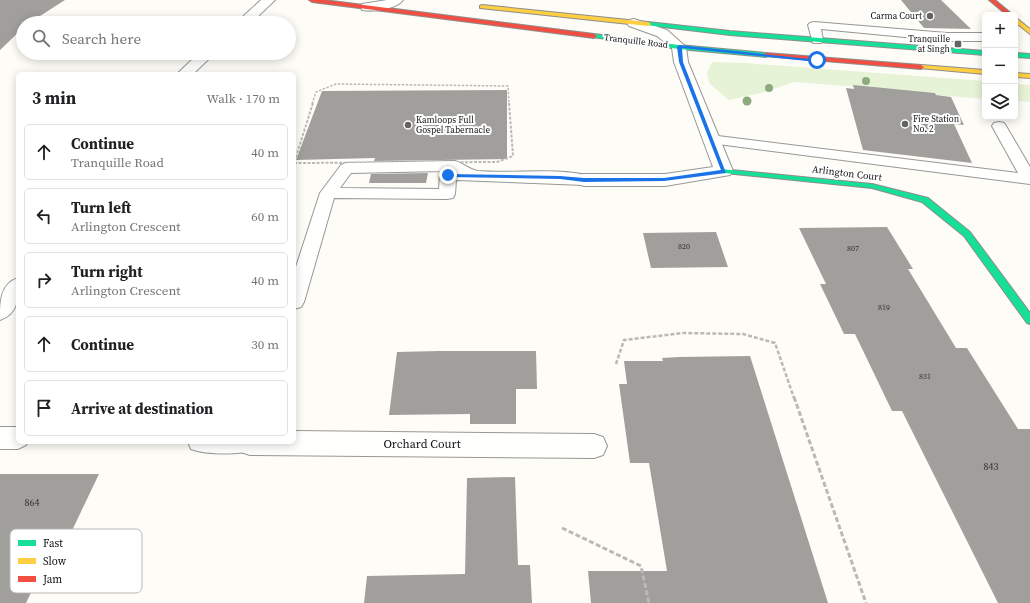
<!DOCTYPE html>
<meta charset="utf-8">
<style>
:root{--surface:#fff;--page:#f6f6f6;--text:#202124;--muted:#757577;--line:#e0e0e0}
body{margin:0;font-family:"Source Serif 4",serif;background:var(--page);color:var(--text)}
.controls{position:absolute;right:12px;top:12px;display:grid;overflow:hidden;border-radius:6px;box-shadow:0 2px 10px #0003}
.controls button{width:36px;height:36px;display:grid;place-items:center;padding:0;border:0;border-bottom:1px solid var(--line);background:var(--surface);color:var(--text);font:20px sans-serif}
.stop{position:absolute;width:12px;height:12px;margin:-9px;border:3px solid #1a73e8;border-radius:50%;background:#fff}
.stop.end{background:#1a73e8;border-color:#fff;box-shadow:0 1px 4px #0008}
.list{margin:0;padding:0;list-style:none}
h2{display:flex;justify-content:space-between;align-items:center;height:52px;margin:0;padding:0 16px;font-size:17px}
h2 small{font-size:13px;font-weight:400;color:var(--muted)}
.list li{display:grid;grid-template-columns:26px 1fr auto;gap:12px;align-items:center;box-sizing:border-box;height:56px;margin:0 8px 8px;padding:0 8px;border:1px solid var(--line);border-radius:6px}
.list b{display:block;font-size:15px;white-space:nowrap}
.list p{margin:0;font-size:13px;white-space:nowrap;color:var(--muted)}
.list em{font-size:13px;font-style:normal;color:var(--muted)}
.icon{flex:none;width:22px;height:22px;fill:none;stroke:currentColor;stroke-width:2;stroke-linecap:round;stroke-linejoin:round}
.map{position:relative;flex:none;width:1030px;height:603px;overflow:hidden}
.search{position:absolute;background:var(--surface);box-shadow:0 2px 10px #0003;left:16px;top:16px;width:280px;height:44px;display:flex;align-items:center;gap:10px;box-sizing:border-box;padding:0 14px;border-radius:22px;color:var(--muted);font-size:15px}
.panel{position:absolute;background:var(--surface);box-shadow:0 2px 10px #0003;left:16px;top:72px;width:280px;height:372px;border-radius:6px}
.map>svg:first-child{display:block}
.green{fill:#e7f3d7}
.building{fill:#a19f9c}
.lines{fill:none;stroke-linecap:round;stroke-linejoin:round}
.lane-casing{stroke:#979795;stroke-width:2}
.street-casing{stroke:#979795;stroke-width:2}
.fast-casing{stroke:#8e8d8b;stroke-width:2}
.slow-casing{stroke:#8e8d8b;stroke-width:2}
.jam-casing{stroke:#8e8d8b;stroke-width:2}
.path-far3{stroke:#b9b9b8;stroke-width:1.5;stroke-dasharray:2.5 1.5;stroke-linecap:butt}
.path-far2{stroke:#b9b9b8;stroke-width:2;stroke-dasharray:3 1.5;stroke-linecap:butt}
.path-far1{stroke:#b9b9b8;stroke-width:2.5;stroke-dasharray:4 2;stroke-linecap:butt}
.path{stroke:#b9b9b8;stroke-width:3;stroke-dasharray:5 2.5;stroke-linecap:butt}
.lane{fill:#fffffe;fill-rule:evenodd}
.street{fill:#fffffe;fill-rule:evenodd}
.fast{fill:#16e098;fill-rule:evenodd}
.slow{fill:#ffcf43;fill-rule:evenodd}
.jam{fill:#f24e42;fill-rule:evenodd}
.tree{fill:#8cac80}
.route{fill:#1a73e8}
.poi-dot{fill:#646362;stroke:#fff;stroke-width:1.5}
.labels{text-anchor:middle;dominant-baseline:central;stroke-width:4;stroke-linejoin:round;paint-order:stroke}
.number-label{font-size:8px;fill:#353434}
.far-poi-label{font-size:9px;fill:#111;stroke:#fff;text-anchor:end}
.far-street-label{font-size:9px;fill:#111;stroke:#fff}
.street-label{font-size:10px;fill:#111;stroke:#fff}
.near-number-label{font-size:10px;fill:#353434}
.near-street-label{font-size:12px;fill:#111;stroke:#fff}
.key{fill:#fff;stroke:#b8b8b8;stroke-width:1}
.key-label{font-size:11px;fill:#111}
</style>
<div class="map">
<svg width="1030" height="603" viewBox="0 0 1030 603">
<rect width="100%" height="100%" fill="#fdfcf7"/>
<g class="green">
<path d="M 712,62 L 745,63 L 985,81 L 985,99 L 936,95 L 935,93 L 794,82 L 761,93 L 729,100 L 709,83 L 707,72 Z"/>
<path d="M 1015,84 L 1030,85 L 1030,102 L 1015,101 Z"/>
</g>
<g class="building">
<path d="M 0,0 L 65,0 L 29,23 L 23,23 L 23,28 L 0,50 Z"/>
<path d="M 901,0 L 941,0 L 971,29 L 924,28 Z"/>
<path d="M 853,85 L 935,93 L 936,95 L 951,97 L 964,125 L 954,124 L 972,163 L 863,150 L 846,88 L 854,89 Z"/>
<path d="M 507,90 L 507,159 L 374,161 L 375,158 L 296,160 L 322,91 Z"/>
<path d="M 428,173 L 426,183 L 369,183 L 371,174 Z"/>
<path d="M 887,227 L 913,269 L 908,269 L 956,348 L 967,348 L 1018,429 L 1030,429 L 1030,603 L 998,603 L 902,411 L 892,411 L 855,334 L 844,334 L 820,284 L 826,284 L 799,228 Z"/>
<path d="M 716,232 L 728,267 L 651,268 L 643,233 Z"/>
<path d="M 440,351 L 536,351 L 537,389 L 516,389 L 516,424 L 470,424 L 470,414 L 389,415 L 397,352 Z"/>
<path d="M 750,356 L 828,603 L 591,603 L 588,571 L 667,571 L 649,463 L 630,463 L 619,384 L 627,384 L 624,361 L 663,361 L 662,358 L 679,357 Z"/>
<path d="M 0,474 L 99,474 L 67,541 L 56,541 L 26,603 L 0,603 Z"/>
<path d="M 515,477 L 518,565 L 530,565 L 532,603 L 364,603 L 367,576 L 465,574 L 467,478 Z"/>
</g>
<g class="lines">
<defs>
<g id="lane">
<path d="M 814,22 L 947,33 L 985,33 L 985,41 L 947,41 L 821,29 L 823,40 L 821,43 L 813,43 L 808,25 L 810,23 Z"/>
<path d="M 999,122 L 1004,123 L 1006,126 L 1030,167 L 1030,184 L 710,143 L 705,142 L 703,139 L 705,136 L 710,135 L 1018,173 L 992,126 L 994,123 Z"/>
<path d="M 455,161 C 463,163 470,170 478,171 C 513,174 556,167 590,176 L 592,180 L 590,184 L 584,185 L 456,180 L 455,194 L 453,198 L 447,199 L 334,198 L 304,302 L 301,307 L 294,309 L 294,273 L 320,193 L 341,165 L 346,163 ZM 442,171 L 440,175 L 439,189 L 340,188 L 351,173 L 444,171 Z"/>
<path d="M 0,427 L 18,427 L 18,442 L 28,442 L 26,445 L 18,449 L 0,449 Z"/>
<path d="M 188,442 L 261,442 L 258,449 C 243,455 206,455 191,449 Z"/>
</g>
<g id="street">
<path d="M 261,0 L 275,0 L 251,23 L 236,23 Z"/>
<path d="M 387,0 L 403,0 C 397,9 373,12 362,10 L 361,7 L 362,4 Z"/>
<path d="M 634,19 L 667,30 L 686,47 L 688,62 L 733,171 L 730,175 L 665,186 L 584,186 L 578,184 L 575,180 L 578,176 L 584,174 L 665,174 L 713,167 L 674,62 L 672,48 L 657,36 L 629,26 L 627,23 L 629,20 Z"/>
<path d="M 199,53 L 215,53 L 193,74 L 177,74 Z"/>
<path d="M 18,278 C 18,296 20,313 0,320 C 0,302 0,284 18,278 Z"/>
<path d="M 294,431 L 594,434 L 603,437 L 607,446 L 603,455 L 594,458 L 250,455 L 241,452 L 237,443 L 294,442 Z"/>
</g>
<g id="fast">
<path d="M 648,22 L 730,31 L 985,51 L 985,55 L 730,35 L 646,25 L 645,24 Z"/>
<path d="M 594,34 L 679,45 L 766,53 L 769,55 L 766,57 L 679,49 L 592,37 L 592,35 Z"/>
<path d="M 1015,53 L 1030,54 L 1030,58 L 1015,57 Z"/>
<path d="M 721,169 L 872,184 L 928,198 L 970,232 L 1030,313 L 1030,324 L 1027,323 L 964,236 L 922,202 L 872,188 L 724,173 L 721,173 Z"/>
</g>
<g id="slow">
<path d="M 482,5 L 648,22 L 651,24 L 648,26 L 480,8 L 480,6 Z"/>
<path d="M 1015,17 L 1030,29 L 1030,34 L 1015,22 Z"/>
<path d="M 921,65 L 985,70 L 985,74 L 919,68 L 919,66 Z"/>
<path d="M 1015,73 L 1030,74 L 1030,78 L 1015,77 Z"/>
</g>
<g id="jam">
<path d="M 309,0 L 324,0 L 594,34 L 597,36 L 594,38 L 312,2 Z"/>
<path d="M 989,0 L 995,0 L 1013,15 L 1007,15 Z"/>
<path d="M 766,53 L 921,65 L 924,67 L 921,69 L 764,56 L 763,55 Z"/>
</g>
</defs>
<use href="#lane" class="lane-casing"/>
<use href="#street" class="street-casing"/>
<use href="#fast" class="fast-casing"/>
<use href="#slow" class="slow-casing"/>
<use href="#jam" class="jam-casing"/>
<path class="path-far3" d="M 312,104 L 316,92 L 336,84 L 508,86 L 509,104"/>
<path class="path-far2" d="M 313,103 L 294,163 L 497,162 L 513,156 L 509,103"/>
<path class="path-far1" d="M 616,364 L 624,340 L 683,333 L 743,334 L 775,343 L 794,398"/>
<g class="path">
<path d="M 794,397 L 866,603"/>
<path d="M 562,528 L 641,566 L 649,603"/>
</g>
<use href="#lane" class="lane"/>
<use href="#street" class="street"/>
<use href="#fast" class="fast"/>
<use href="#slow" class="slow"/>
<use href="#jam" class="jam"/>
</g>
<g class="tree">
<circle cx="866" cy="81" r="4"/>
<circle cx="769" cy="88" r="4"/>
<circle cx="747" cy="101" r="4.5"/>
</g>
<path class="route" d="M 679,45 L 819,60 L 817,62 L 682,48 L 683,62 L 726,173 L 664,181 L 584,182 L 560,179 L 448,177 L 446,175 L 448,174 L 560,176 L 584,178 L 664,178 L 721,170 L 679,62 L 677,47 Z"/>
<g class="poi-dot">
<circle cx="930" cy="16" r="4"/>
<rect x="954" y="40" width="8" height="8" rx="2"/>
<circle cx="905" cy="124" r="4"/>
<circle cx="408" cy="125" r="4"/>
</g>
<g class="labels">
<g class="number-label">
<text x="684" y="246">820</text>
<text x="853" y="248">807</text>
<text x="884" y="307">819</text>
<text x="925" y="376">831</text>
</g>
<g class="far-poi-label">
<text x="922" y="16">Carma Court</text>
<text x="950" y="39">Tranquille<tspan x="950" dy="10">at Singh</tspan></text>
<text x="913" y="119" text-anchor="start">Fire Station<tspan x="913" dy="10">No. 2</tspan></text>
<text x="416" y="120" text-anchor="start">Kamloops Full<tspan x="416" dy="10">Gospel Tabernacle</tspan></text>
</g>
<g class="far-street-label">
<text transform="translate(636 41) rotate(7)">Tranquille Road</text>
</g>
<g class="street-label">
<text transform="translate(847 173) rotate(7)">Arlington Court</text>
</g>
<g class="near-number-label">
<text x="991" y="466">843</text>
<text x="32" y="502">864</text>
</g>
<g class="near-street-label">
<text x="422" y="444">Orchard Court</text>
</g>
</g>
<rect x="10" y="529" width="132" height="64" rx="6" class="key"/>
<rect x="18" y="540" width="18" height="6" fill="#16e098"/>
<rect x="18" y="558" width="18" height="6" fill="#ffcf43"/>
<rect x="18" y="576" width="18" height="6" fill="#f24e42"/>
<g class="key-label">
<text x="43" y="547">Fast</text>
<text x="43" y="565">Slow</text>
<text x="43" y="583">Jam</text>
</g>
</svg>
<div class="controls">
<button>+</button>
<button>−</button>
<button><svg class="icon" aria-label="layers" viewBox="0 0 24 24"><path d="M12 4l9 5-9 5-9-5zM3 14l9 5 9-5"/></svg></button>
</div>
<div class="stop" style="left:817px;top:60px"></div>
<div class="stop end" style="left:448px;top:175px"></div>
<div class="search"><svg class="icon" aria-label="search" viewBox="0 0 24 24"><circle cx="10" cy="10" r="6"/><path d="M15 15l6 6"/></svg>Search here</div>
<section class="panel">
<h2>3 min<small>Walk · 170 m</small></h2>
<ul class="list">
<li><svg class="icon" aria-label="ahead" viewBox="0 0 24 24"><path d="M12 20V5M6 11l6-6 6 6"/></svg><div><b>Continue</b><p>Tranquille Road</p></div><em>40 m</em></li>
<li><svg class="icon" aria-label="left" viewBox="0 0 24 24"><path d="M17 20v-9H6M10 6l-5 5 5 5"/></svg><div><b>Turn left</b><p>Arlington Crescent</p></div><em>60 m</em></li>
<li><svg class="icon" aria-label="right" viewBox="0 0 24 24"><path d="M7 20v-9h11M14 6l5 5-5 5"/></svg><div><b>Turn right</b><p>Arlington Crescent</p></div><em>40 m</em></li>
<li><svg class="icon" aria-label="ahead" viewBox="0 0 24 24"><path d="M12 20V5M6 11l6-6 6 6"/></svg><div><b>Continue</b></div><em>30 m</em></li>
<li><svg class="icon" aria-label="arrive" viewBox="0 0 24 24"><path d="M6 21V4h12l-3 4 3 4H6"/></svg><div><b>Arrive at destination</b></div></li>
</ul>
</section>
</div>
